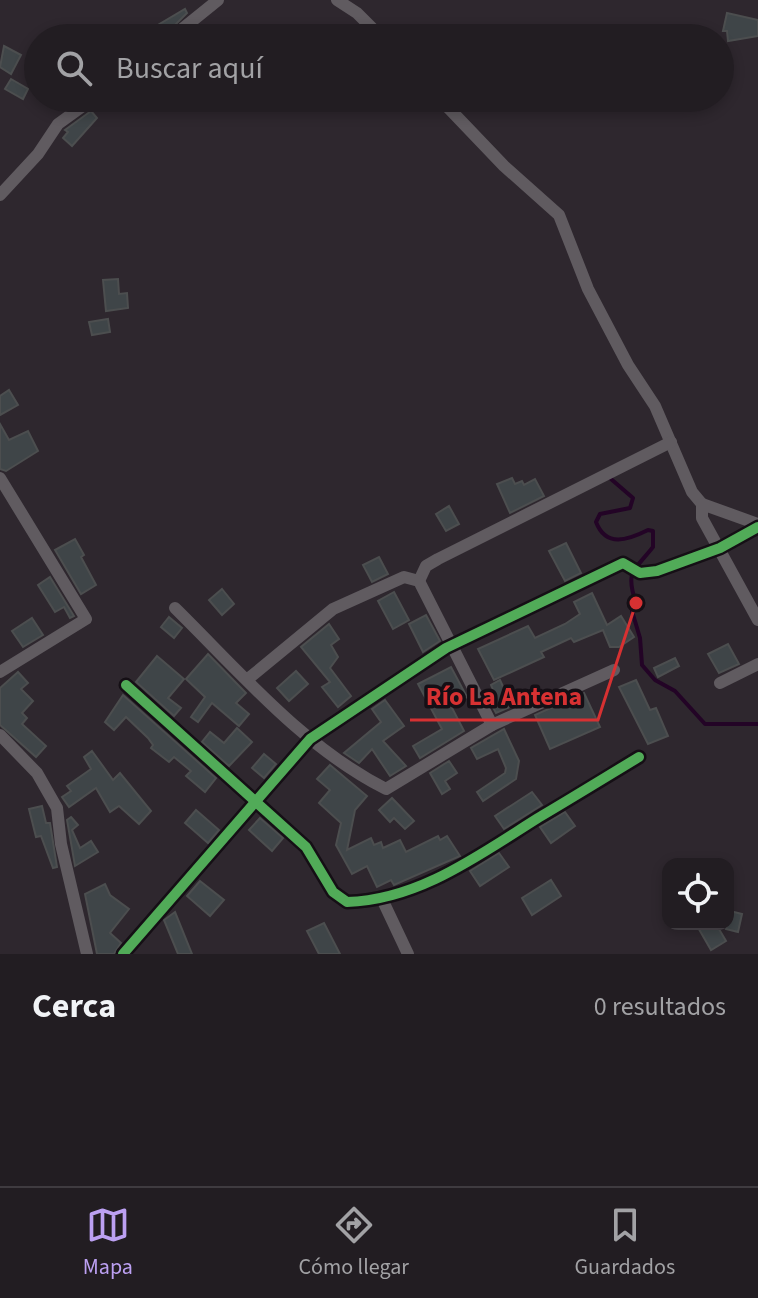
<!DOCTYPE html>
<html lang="es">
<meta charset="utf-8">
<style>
:root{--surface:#221d22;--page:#2e2a2f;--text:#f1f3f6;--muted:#a2a2a5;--line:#3f3b40;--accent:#bca0f2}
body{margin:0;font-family:"Source Sans 3",sans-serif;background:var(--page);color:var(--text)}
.controls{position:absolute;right:24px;bottom:24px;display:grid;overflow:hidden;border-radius:16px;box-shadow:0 4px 12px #0003}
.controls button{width:72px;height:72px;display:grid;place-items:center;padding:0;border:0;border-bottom:2px solid var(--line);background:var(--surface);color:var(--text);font:40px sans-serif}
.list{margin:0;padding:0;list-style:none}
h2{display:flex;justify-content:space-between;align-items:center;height:104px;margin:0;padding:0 32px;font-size:34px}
h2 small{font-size:26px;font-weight:400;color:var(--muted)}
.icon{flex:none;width:44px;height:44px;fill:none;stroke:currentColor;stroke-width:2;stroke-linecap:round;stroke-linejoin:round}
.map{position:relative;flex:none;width:758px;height:954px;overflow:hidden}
.search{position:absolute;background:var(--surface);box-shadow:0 4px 12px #0003;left:24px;right:24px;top:24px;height:88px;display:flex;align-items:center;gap:20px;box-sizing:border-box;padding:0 28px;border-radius:44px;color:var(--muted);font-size:30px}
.sheet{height:232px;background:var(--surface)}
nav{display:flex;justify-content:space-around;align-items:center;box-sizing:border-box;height:112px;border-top:2px solid var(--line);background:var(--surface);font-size:22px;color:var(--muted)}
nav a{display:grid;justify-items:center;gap:4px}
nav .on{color:var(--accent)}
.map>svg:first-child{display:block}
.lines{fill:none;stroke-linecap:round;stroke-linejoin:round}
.stream{stroke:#230426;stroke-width:4}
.building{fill:#3f4548;stroke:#4c4e4f;stroke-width:2}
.street{stroke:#605b60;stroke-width:12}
.cycleway-casing{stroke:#150f15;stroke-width:15}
.cycleway{stroke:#51ab58;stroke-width:10}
.leader{fill:none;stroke:#d73132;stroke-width:3}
.callout-dot{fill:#d73132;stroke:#150f15;stroke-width:3}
.callout-label{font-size:26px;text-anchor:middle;font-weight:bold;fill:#d73132;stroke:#150f15;stroke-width:7;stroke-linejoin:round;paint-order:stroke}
</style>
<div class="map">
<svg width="758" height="954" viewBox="0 0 758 954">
<rect width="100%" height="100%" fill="#2e272e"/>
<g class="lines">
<path class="stream" d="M 611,479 L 633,498 L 630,508 L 600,514 L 596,522 C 606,548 628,540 648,530 L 653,531 L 653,547 C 634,571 625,571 636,603 L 632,611 L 640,638 L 642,665 L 655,680 L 675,691 L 705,724 L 758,724"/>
</g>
<g class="building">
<path d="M 185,9 L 187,13 L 162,38 L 136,38 Z"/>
<path d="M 727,13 L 758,20 L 758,36 L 728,41 L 727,31 L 723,31 Z"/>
<path d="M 4,46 L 21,55 L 11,74 L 0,67 Z"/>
<path d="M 11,79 L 28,89 L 23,99 L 5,89 Z"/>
<path d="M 91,111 L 97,118 L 72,146 L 63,138 L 68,132 L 65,130 Z"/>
<path d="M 118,279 L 119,294 L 127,293 L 128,308 L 106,311 L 103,280 Z"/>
<path d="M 108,319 L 110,332 L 92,335 L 89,322 Z"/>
<path d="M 9,390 L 18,405 L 0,415 L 0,396 Z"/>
<path d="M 0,424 L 9,440 L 28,431 L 38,451 L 6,471 L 0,469 Z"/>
<path d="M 512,478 L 515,484 L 522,481 L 524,485 L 535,479 L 544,496 L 510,513 L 497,484 Z"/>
<path d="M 449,506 L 459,524 L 446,531 L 436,514 Z"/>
<path d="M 75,539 L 84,555 L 81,557 L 96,585 L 81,594 L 55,550 Z"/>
<path d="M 566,543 L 581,573 L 565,581 L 549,551 Z"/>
<path d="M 379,557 L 388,574 L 372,582 L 363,565 Z"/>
<path d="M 50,577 L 74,616 L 70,618 L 64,607 L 55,612 L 38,585 Z"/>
<path d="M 222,589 L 234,604 L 222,615 L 209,600 Z"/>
<path d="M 394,592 L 409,620 L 393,629 L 378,601 Z"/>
<path d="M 592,593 L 607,625 L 621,616 L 634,637 L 619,647 L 610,647 L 603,630 L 574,642 L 571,638 L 541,652 L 544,657 L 494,680 L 478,649 L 528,626 L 535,638 L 565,624 L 580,614 L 574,602 Z"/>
<path d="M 426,615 L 440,641 L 423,652 L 409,624 Z"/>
<path d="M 169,617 L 182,628 L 174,638 L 161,627 Z"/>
<path d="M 32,618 L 43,635 L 23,647 L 12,631 Z"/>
<path d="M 329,624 L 339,639 L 331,645 L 338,657 L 330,668 L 351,696 L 338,707 L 322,687 L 330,682 L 301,647 Z"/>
<path d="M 728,644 L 739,664 L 719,673 L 708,654 Z"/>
<path d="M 208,654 L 246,693 L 236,703 L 249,714 L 239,726 L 212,703 L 198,722 L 191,717 L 205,697 L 186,679 Z"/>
<path d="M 157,656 L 184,679 L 168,698 L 181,708 L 174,716 L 136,682 Z"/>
<path d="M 675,658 L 679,666 L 658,677 L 654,668 Z"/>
<path d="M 451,667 L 467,697 L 451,706 L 464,731 L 420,758 L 413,746 L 442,729 L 418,684 Z"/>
<path d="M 296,671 L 308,684 L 289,701 L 277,688 Z"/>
<path d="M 18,672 L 28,683 L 21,689 L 33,701 L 22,713 L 27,718 L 22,724 L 46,746 L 36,757 L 0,725 L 0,688 Z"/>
<path d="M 500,680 L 512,706 L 496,713 L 489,700 L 496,697 L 491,685 Z"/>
<path d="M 636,680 L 650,710 L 656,708 L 668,736 L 648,744 L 619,687 Z"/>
<path d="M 584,693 L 600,727 L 550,749 L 535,715 Z"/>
<path d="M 123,695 L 216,778 L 205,792 L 186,776 L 191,771 L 174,757 L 169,762 L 151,748 L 153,745 L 148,738 L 126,717 L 114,730 L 105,722 Z"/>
<path d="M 385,700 L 404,726 L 383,741 L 406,766 L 390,776 L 372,749 L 359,763 L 344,753 L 381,722 L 372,709 Z"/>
<path d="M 237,728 L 252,742 L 229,766 L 202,742 L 210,732 L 224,743 Z"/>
<path d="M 504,729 L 519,761 L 516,779 L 483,801 L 477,792 L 505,773 L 506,768 L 498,749 L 477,759 L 471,748 Z"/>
<path d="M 92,751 L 113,780 L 120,773 L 151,811 L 139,824 L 119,806 L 110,812 L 96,788 L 69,807 L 62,797 L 71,791 L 67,786 L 91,769 L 84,757 Z"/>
<path d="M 264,754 L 276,764 L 264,778 L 252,768 Z"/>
<path d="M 449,761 L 457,773 L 445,781 L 450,789 L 442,794 L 430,773 Z"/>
<path d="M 330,765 L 367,796 L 355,810 L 347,850 L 371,838 L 374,845 L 381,842 L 383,848 L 400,840 L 406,852 L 438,836 L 440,840 L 447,836 L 460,856 L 394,885 L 391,880 L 377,887 L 367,866 L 352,874 L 336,845 L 341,823 L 319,803 L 330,790 L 317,779 Z"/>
<path d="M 532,792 L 542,805 L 504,829 L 495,816 Z"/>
<path d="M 392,798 L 414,821 L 405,829 L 394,818 L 390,822 L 379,810 Z"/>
<path d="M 42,806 L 46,823 L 50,823 L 57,867 L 53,868 L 41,836 L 36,837 L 29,809 Z"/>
<path d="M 196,810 L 219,830 L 208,843 L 185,823 Z"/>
<path d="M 565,812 L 575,826 L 551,843 L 540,827 Z"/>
<path d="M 71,817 L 78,825 L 72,830 L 80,848 L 91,841 L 98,852 L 75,866 L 67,820 Z"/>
<path d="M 260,818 L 283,838 L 272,851 L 249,830 Z"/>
<path d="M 499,853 L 509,867 L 480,886 L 470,871 Z"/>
<path d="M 551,880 L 561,896 L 532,915 L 522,898 Z"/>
<path d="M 200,881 L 224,900 L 210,916 L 187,896 Z"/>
<path d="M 105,884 L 110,895 L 129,909 L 110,933 L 121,943 L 114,954 L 97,954 L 85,894 Z"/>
<path d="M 730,911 L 742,914 L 738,932 L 726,929 Z"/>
<path d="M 175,912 L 192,954 L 178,954 L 164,920 Z"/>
<path d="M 324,923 L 340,954 L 319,954 L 307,931 Z"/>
<path d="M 696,924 L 716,924 L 726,941 L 711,950 Z"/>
</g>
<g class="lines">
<g class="street">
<path d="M 337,0 L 357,13 L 382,38"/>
<path d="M 171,38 L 218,0"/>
<path d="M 439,98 L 504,166 L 559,215 L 588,289 L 628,365 L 655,406 L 692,492 L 702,504"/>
<path d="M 0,195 L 38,154 L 58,124 L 94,98"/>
<path d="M 0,478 L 86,619 L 0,672"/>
<path d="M 758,524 L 702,504 L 702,518 L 758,620"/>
<path d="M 419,581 L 426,566 L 438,559 L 671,442"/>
<path d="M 175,608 C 240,672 303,747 386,789 L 492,725 L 419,581 L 404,577 L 333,609 L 248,679"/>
<path d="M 720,683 L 758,664"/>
<path d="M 126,685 L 306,847 L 333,892 L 347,902 C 419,900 479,855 538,818 C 572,798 606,777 639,757"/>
<path d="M 492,725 L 614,670"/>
<path d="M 0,735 L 37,773 L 57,808 L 61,844 L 87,954"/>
<path d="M 382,899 L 408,954"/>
<path d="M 123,954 L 310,739 L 446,648 L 623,563 L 640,573 L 657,571 L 720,548 L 758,527"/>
</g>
<defs>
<g id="cycleway">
<path d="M 126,685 L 306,847 L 333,892 L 347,902 C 419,900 479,855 538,818 C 572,798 606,777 639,757"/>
<path d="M 123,954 L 310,739 L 446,648 L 623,563 L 640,573 L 657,571 L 720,548 L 758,527"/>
</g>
</defs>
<use href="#cycleway" class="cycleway-casing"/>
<use href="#cycleway" class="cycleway"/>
</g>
<path class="leader" d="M636 603L598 720H410"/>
<circle class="callout-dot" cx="636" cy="603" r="8"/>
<g class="callout-label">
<text x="504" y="705">Río La Antena</text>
</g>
</svg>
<div class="controls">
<button><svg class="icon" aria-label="locate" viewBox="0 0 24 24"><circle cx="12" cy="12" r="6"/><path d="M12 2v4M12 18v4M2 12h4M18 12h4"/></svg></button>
</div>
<div class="search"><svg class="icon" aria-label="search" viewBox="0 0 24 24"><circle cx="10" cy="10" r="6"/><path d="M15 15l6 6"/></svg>Buscar aquí</div>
</div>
<section class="sheet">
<h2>Cerca<small>0 resultados</small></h2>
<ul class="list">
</ul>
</section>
<nav>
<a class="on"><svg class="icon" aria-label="map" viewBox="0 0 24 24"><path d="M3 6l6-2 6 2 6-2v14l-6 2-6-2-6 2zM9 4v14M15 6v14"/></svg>Mapa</a>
<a><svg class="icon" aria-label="directions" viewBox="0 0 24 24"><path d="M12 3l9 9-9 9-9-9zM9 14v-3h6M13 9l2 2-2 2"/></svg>Cómo llegar</a>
<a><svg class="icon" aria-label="saved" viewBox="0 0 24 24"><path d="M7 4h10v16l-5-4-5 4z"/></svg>Guardados</a>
</nav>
